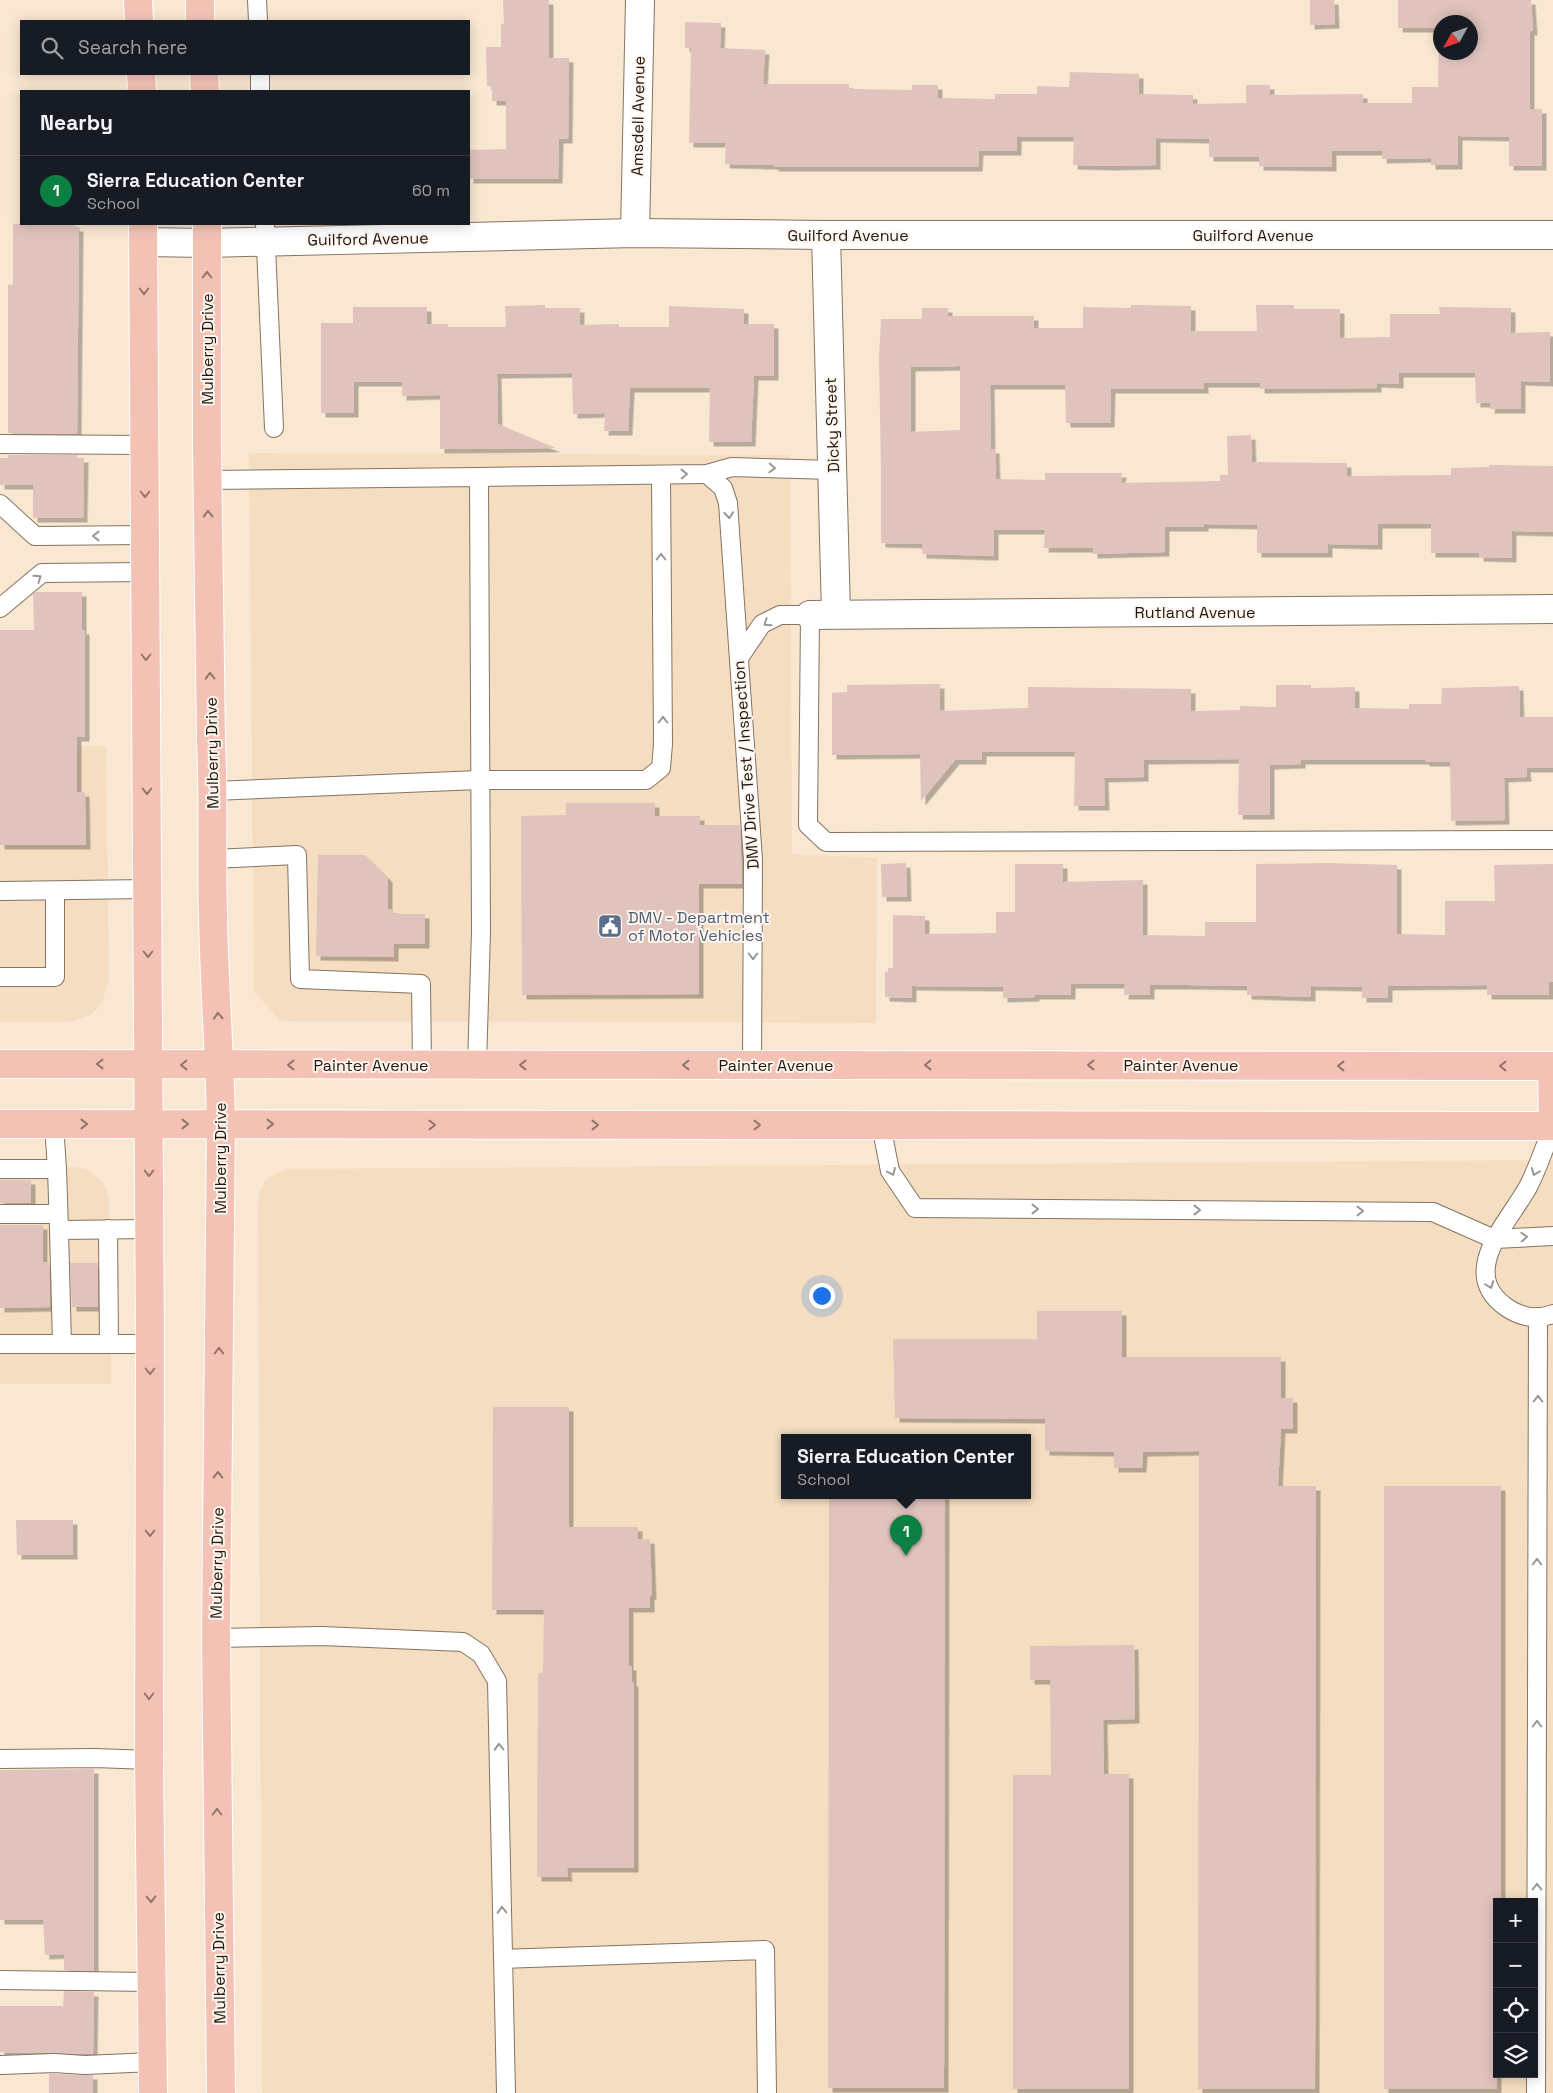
<!DOCTYPE html>
<meta charset="utf-8">
<style>
:root{--surface:#171b24;--page:#242831;--text:#f1f3f6;--muted:#9ea1a6;--line:#363941;--accent:#0b8043}
body{margin:0;font-family:"Space Grotesk",sans-serif;background:var(--page);color:var(--text)}
.controls{position:absolute;right:15px;bottom:15px;display:grid;overflow:hidden;border-radius:0px;box-shadow:0 2px 12px #0003}
.controls button{width:45px;height:45px;display:grid;place-items:center;padding:0;border:0;border-bottom:1px solid var(--line);background:var(--surface);color:var(--text);font:25px sans-serif}
.compass{position:absolute;left:1433px;top:15px;width:45px;height:45px;border-radius:50%;background:var(--surface);box-shadow:0 2px 12px #0003;rotate:230deg}
.you{position:absolute;left:821px;top:1295px;width:18px;height:18px;margin:-12px;border:4px solid #fff;border-radius:50%;background:#1a73e8;box-shadow:0 0 0 8px #1a73e833}
.badge{display:grid;place-items:center;width:32px;height:32px;border-radius:50%;background:var(--accent);color:#fff;font-size:16px;font-weight:700}
.pin{position:absolute;translate:-50% -41px;filter:drop-shadow(0 1px 2px #0008)}
.pin::after{content:'';position:absolute;top:26px;width:18px;height:15px;background:inherit;clip-path:polygon(0 0,100% 0,50% 100%)}
.popup{position:absolute;left:781px;top:1434px;width:250px;height:65px;box-sizing:border-box;display:grid;place-content:center;border-radius:0px;background:var(--surface);filter:drop-shadow(0 1px 4px #0005);font-size:16px;white-space:nowrap;color:var(--muted)}
.popup b{font-size:19px;color:var(--text)}
.popup::after{content:'';position:absolute;left:50%;top:100%;margin-left:-10px;border:10px solid transparent;border-top-color:var(--surface)}
.list{margin:0;padding:0;list-style:none}
h2{display:flex;justify-content:space-between;align-items:center;height:65px;margin:0;padding:0 20px;font-size:21px}
h2 small{font-size:16px;font-weight:400;color:var(--muted)}
.list li{display:grid;grid-template-columns:32px 1fr auto;gap:15px;align-items:center;box-sizing:border-box;height:70px;padding:0 20px;border-top:1px solid var(--line)}
.list b{display:block;font-size:19px;white-space:nowrap}
.list p{margin:0;font-size:16px;white-space:nowrap;color:var(--muted)}
.list em{font-size:16px;font-style:normal;color:var(--muted)}
.icon{flex:none;width:28px;height:28px;fill:none;stroke:currentColor;stroke-width:2;stroke-linecap:round;stroke-linejoin:round}
.map{position:relative;flex:none;width:1553px;height:2093px;overflow:hidden}
.search{position:absolute;background:var(--surface);box-shadow:0 2px 12px #0003;left:20px;top:20px;width:450px;height:55px;display:flex;align-items:center;gap:12px;box-sizing:border-box;padding:0 18px;border-radius:0px;color:var(--muted);font-size:19px}
.panel{position:absolute;background:var(--surface);box-shadow:0 2px 12px #0003;left:20px;top:90px;width:450px;height:135px;border-radius:0px}
.map>svg:first-child{display:block}
.built{fill:#f4ddc1;fill-rule:evenodd}
.building{fill:#e1c3bd;fill-rule:evenodd;filter:url(#shadow)}
.lines{fill:none;stroke-linecap:round;stroke-linejoin:round}
.service-casing{stroke:#847461;stroke-width:20}
.minor-casing{stroke:#847461;stroke-width:30}
.primary-casing{stroke:#fff;stroke-width:30}
.service{stroke:#fff;stroke-width:18}
.minor{stroke:#fff;stroke-width:28}
.primary{stroke:#f4c2b5;stroke-width:28}
.oneway{stroke:#94756b}
.oneway2{stroke:#9a9793}
.labels{text-anchor:middle;dominant-baseline:central;stroke-width:4;stroke-linejoin:round;paint-order:stroke}
.street-label{font-size:16px;fill:#1e1710;stroke:#fef6ee}
.service-label{font-size:16px;fill:#4e5e75;stroke:#fef6ee;text-anchor:start}
</style>
<div class="map">
<svg width="1553" height="2093" viewBox="0 0 1553 2093">
<defs>
<filter id="shadow"><feDropShadow dx="4.5" dy="4.5" stdDeviation="0" flood-color="#0004"/></filter>
</defs>
<rect width="100%" height="100%" fill="#f9e7d2"/>
<g class="built">
<path d="M 249,453 L 790,455 L 792,854 L 877,858 L 876,1023 L 281,1021 L 254,992 Z"/>
<path d="M 0,745 L 106,746 L 109,979 L 102,1002 L 91,1015 L 68,1022 L 0,1022 Z"/>
<path d="M 1553,1160 L 1553,2093 L 262,2093 L 258,1211 L 259,1192 L 265,1181 L 275,1174 L 285,1169 ZM 785,1437 L 1027,1437 L 1027,1495 L 785,1495 ZM 1497,1902 L 1534,1902 L 1534,2074 L 1497,2074 Z"/>
<path d="M 0,1167 L 76,1167 L 88,1170 L 104,1183 L 109,1199 L 111,1384 L 0,1384 Z"/>
</g>
<g class="building">
<path d="M 503,0 L 549,0 L 549,58 L 569,58 L 568,139 L 559,139 L 558,179 L 469,179 L 469,150 L 506,149 L 506,101 L 492,101 L 492,86 L 487,86 L 486,47 L 501,47 L 501,24 L 504,24 Z"/>
<path d="M 1310,0 L 1334,0 L 1335,24 L 1310,25 Z"/>
<path d="M 1398,0 L 1531,0 L 1533,31 L 1530,31 L 1530,109 L 1542,109 L 1542,166 L 1509,166 L 1509,137 L 1458,136 L 1458,165 L 1431,165 L 1431,158 L 1382,159 L 1382,151 L 1332,151 L 1332,167 L 1259,166 L 1259,157 L 1209,157 L 1209,139 L 1156,138 L 1156,165 L 1108,166 L 1073,165 L 1074,137 L 1017,137 L 1017,151 L 979,151 L 978,167 L 774,167 L 774,165 L 725,164 L 726,143 L 689,143 L 691,48 L 685,48 L 685,22 L 721,23 L 720,48 L 765,50 L 763,84 L 849,84 L 849,89 L 912,90 L 912,85 L 938,85 L 938,98 L 995,99 L 995,94 L 1037,94 L 1037,86 L 1069,87 L 1070,72 L 1139,74 L 1139,94 L 1193,95 L 1193,104 L 1246,103 L 1246,85 L 1270,85 L 1270,95 L 1363,94 L 1363,103 L 1412,103 L 1412,87 L 1438,87 L 1439,28 L 1398,28 ZM 1440,22 L 1470,22 L 1470,52 L 1440,52 Z"/>
<path d="M 13,224 L 75,224 L 75,227 L 79,227 L 77,434 L 8,433 L 8,285 L 13,284 Z"/>
<path d="M 545,305 L 545,308 L 580,308 L 580,325 L 619,324 L 619,327 L 669,327 L 669,306 L 744,309 L 744,324 L 774,324 L 774,376 L 754,376 L 751,442 L 709,442 L 710,388 L 630,388 L 628,431 L 604,431 L 605,413 L 573,414 L 572,373 L 497,374 L 498,424 L 556,448 L 440,449 L 440,395 L 402,396 L 402,382 L 354,382 L 354,413 L 321,413 L 321,323 L 353,323 L 353,307 L 427,307 L 427,324 L 448,324 L 448,327 L 506,327 L 505,306 Z"/>
<path d="M 1131,305 L 1191,306 L 1191,331 L 1257,331 L 1256,305 L 1294,305 L 1294,309 L 1340,309 L 1340,338 L 1390,337 L 1390,314 L 1440,314 L 1439,307 L 1511,308 L 1511,333 L 1550,332 L 1550,382 L 1521,381 L 1521,409 L 1490,409 L 1491,403 L 1476,403 L 1475,373 L 1399,373 L 1399,384 L 1377,383 L 1377,388 L 1260,389 L 1260,383 L 1204,383 L 1204,389 L 1111,389 L 1110,423 L 1066,423 L 1065,385 L 990,385 L 991,449 L 995,449 L 996,479 L 1045,480 L 1045,473 L 1122,473 L 1121,483 L 1220,481 L 1220,475 L 1228,475 L 1227,436 L 1251,435 L 1252,462 L 1347,463 L 1347,476 L 1451,475 L 1451,468 L 1489,467 L 1489,465 L 1553,466 L 1553,532 L 1512,531 L 1512,558 L 1479,557 L 1479,553 L 1431,553 L 1431,524 L 1378,524 L 1378,545 L 1328,544 L 1328,553 L 1257,553 L 1257,525 L 1204,524 L 1204,527 L 1165,527 L 1165,552 L 1093,554 L 1093,548 L 1044,548 L 1045,530 L 994,530 L 994,556 L 922,554 L 922,544 L 881,543 L 881,474 L 879,357 L 881,319 L 922,319 L 922,308 L 948,308 L 948,316 L 1034,316 L 1034,328 L 1083,328 L 1083,307 L 1131,308 ZM 960,366 L 960,430 L 911,432 L 911,367 Z"/>
<path d="M 8,455 L 77,455 L 77,458 L 84,458 L 83,518 L 33,518 L 33,485 L 0,485 L 0,458 L 8,458 Z"/>
<path d="M 36,592 L 82,592 L 82,630 L 85,630 L 85,737 L 77,737 L 77,792 L 85,792 L 86,845 L 0,845 L 0,630 L 34,630 L 33,594 Z"/>
<path d="M 940,684 L 940,711 L 1028,708 L 1028,687 L 1191,689 L 1191,711 L 1240,710 L 1240,706 L 1276,707 L 1276,685 L 1311,685 L 1311,688 L 1355,687 L 1355,708 L 1409,709 L 1409,704 L 1441,704 L 1442,688 L 1519,686 L 1520,717 L 1553,717 L 1553,768 L 1526,768 L 1527,777 L 1504,778 L 1505,820 L 1451,821 L 1450,762 L 1425,762 L 1425,760 L 1301,760 L 1301,764 L 1270,765 L 1270,815 L 1238,815 L 1239,759 L 1144,760 L 1144,777 L 1104,778 L 1105,806 L 1074,806 L 1075,752 L 982,752 L 982,760 L 955,760 L 921,801 L 920,754 L 832,755 L 832,693 L 847,692 L 847,685 Z"/>
<path d="M 566,803 L 655,803 L 655,816 L 700,816 L 700,825 L 740,825 L 742,884 L 699,884 L 699,994 L 522,995 L 521,816 L 566,815 Z"/>
<path d="M 318,855 L 365,855 L 388,878 L 388,909 L 393,909 L 393,914 L 425,914 L 425,944 L 394,944 L 394,957 L 316,956 Z"/>
<path d="M 906,863 L 907,897 L 882,897 L 881,864 Z"/>
<path d="M 1329,863 L 1397,865 L 1397,934 L 1445,935 L 1445,901 L 1495,901 L 1494,865 L 1553,864 L 1553,982 L 1549,982 L 1549,995 L 1487,995 L 1487,985 L 1388,986 L 1388,998 L 1362,998 L 1362,987 L 1311,986 L 1311,997 L 1247,995 L 1247,986 L 1189,985 L 1150,985 L 1150,995 L 1124,995 L 1125,984 L 1071,984 L 1071,995 L 1035,995 L 1035,997 L 1003,998 L 1003,987 L 912,986 L 912,998 L 885,997 L 885,972 L 888,972 L 888,968 L 893,968 L 893,915 L 925,916 L 925,934 L 996,933 L 996,912 L 1015,912 L 1015,864 L 1063,864 L 1063,882 L 1143,880 L 1143,935 L 1205,936 L 1205,922 L 1256,922 L 1256,864 Z"/>
<rect x="0" y="1180" width="31" height="23"/>
<path d="M 0,1225 L 43,1225 L 43,1262 L 49,1262 L 50,1307 L 0,1308 Z"/>
<path d="M 70,1263 L 98,1263 L 98,1307 L 72,1307 Z"/>
<path d="M 1037,1311 L 1122,1311 L 1122,1357 L 1281,1357 L 1281,1398 L 1293,1398 L 1293,1429 L 1281,1429 L 1278,1486 L 1316,1486 L 1315,2089 L 1198,2089 L 1199,1451 L 1143,1452 L 1142,1468 L 1114,1468 L 1114,1452 L 1045,1451 L 1045,1419 L 895,1418 L 893,1339 L 1037,1339 Z"/>
<path d="M 493,1407 L 569,1407 L 569,1527 L 638,1527 L 638,1539 L 650,1539 L 652,1596 L 650,1595 L 650,1608 L 629,1608 L 629,1666 L 632,1666 L 632,1682 L 634,1682 L 634,1868 L 567,1868 L 568,1877 L 537,1877 L 538,1673 L 543,1673 L 544,1610 L 492,1610 Z"/>
<path d="M 1384,1486 L 1501,1486 L 1501,1902 L 1497,1902 L 1497,2089 L 1384,2089 Z"/>
<path d="M 829,1495 L 945,1495 L 944,2088 L 828,2088 Z"/>
<path d="M 16,1520 L 73,1520 L 73,1555 L 17,1555 Z"/>
<path d="M 1134,1645 L 1135,1719 L 1103,1720 L 1104,1774 L 1129,1774 L 1129,2089 L 1013,2089 L 1013,1775 L 1051,1775 L 1050,1680 L 1030,1680 L 1030,1646 Z"/>
<path d="M 94,1769 L 94,1971 L 64,1970 L 64,1954 L 45,1955 L 43,1920 L 0,1920 L 0,1770 Z"/>
<path d="M 64,1991 L 94,1992 L 93,2054 L 0,2052 L 0,2006 L 63,2006 Z"/>
<path d="M 49,2074 L 93,2075 L 93,2093 L 49,2093 Z"/>
</g>
<g class="lines">
<defs>
<g id="service">
<path d="M 257,0 L 258,21"/>
<path d="M 260,74 L 260,91"/>
<path d="M 265,224 L 274,428"/>
<path d="M 0,444 L 145,445"/>
<path d="M 707,474 L 723,488 L 728,503 L 753,860 L 752,1065"/>
<path d="M 479,477 L 707,474 L 732,467 L 833,470"/>
<path d="M 207,480 L 479,477 L 481,932 L 477,1065"/>
<path d="M 0,504 L 35,536 L 145,535"/>
<path d="M 0,608 L 42,573 L 145,572"/>
<path d="M 739,658 L 762,624 L 780,615 L 810,615 L 808,825 L 826,842 L 1553,840"/>
<path d="M 214,791 L 479,780 L 646,780 L 661,768 L 663,744 L 661,475"/>
<path d="M 213,859 L 297,855 L 300,979 L 421,984 L 422,1065"/>
<path d="M 0,891 L 147,889"/>
<path d="M 0,977 L 55,977 L 55,891"/>
<path d="M 54,1124 L 57,1169"/>
<path d="M 881,1125 L 890,1171 L 915,1208 L 1433,1212 L 1494,1239 L 1553,1236"/>
<path d="M 1553,1126 C 1545,1146 1538,1168 1528,1187 C 1509,1222 1457,1272 1506,1307 C 1520,1317 1537,1320 1553,1314"/>
<path d="M 0,1169 L 57,1169 L 59,1230"/>
<path d="M 0,1214 L 58,1214"/>
<path d="M 108,1229 L 109,1344"/>
<path d="M 0,1344 L 150,1344"/>
<path d="M 62,1344 L 59,1230 L 150,1229"/>
<path d="M 216,1638 L 322,1636 L 463,1642 L 481,1654 L 497,1681 L 506,2093"/>
<path d="M 0,1759 L 95,1758 L 149,1760"/>
<path d="M 503,1959 L 765,1950 L 767,2093"/>
<path d="M 0,1980 L 152,1982"/>
<path d="M 0,2065 L 54,2063 L 85,2065 L 153,2062"/>
<path d="M 1536,2093 L 1538,1317"/>
</g>
<g id="minor">
<path d="M 635,233 L 640,0"/>
<path d="M 826,235 L 836,614"/>
<path d="M 143,242 L 207,243 L 635,233 L 826,235 L 1553,235"/>
<path d="M 810,615 L 1553,609"/>
</g>
<g id="primary">
<path d="M 138,0 L 139,21"/>
<path d="M 200,0 L 200,21"/>
<path d="M 141,74 L 142,91"/>
<path d="M 204,74 L 205,91"/>
<path d="M 143,224 L 150,1344 L 149,1760 L 153,2093"/>
<path d="M 207,224 L 207,446 L 211,742 C 214,800 211,857 213,914 C 214,984 220,1054 221,1124 L 216,1638 L 221,2093"/>
<path d="M 0,1064 L 1553,1066"/>
<path d="M 1552,1066 L 1553,1126"/>
<path d="M 0,1124 L 1553,1126"/>
</g>
</defs>
<use href="#service" class="service-casing"/>
<use href="#minor" class="minor-casing"/>
<use href="#primary" class="primary-casing"/>
<use href="#service" class="service"/>
<use href="#minor" class="minor"/>
<use href="#primary" class="primary"/>
</g>
<defs><path id="oneway-chevron" d="M-2-3.5L2.5 0L-2 3.5" fill="none" stroke-width="1.6" stroke-linecap="round" stroke-linejoin="round" transform="scale(1.25)"/></defs>
<g class="oneway">
<use href="#oneway-chevron" transform="translate(207 275) rotate(-90)"/>
<use href="#oneway-chevron" transform="translate(144 291) rotate(90)"/>
<use href="#oneway-chevron" transform="translate(145 494) rotate(90)"/>
<use href="#oneway-chevron" transform="translate(208 514) rotate(-91)"/>
<use href="#oneway-chevron" transform="translate(146 657) rotate(90)"/>
<use href="#oneway-chevron" transform="translate(210 676) rotate(-91)"/>
<use href="#oneway-chevron" transform="translate(147 791) rotate(90)"/>
<use href="#oneway-chevron" transform="translate(148 954) rotate(90)"/>
<use href="#oneway-chevron" transform="translate(218 1016) rotate(-93)"/>
<use href="#oneway-chevron" transform="translate(100 1064) rotate(180)"/>
<use href="#oneway-chevron" transform="translate(184 1065) rotate(-180)"/>
<use href="#oneway-chevron" transform="translate(291 1065) rotate(-180)"/>
<use href="#oneway-chevron" transform="translate(523 1065) rotate(-180)"/>
<use href="#oneway-chevron" transform="translate(686 1065) rotate(-180)"/>
<use href="#oneway-chevron" transform="translate(928 1065) rotate(-180)"/>
<use href="#oneway-chevron" transform="translate(1091 1065) rotate(-180)"/>
<use href="#oneway-chevron" transform="translate(1341 1066) rotate(-180)"/>
<use href="#oneway-chevron" transform="translate(1503 1066) rotate(-180)"/>
<use href="#oneway-chevron" transform="translate(84 1124)"/>
<use href="#oneway-chevron" transform="translate(185 1124)"/>
<use href="#oneway-chevron" transform="translate(270 1124)"/>
<use href="#oneway-chevron" transform="translate(432 1125)"/>
<use href="#oneway-chevron" transform="translate(595 1125)"/>
<use href="#oneway-chevron" transform="translate(757 1125)"/>
<use href="#oneway-chevron" transform="translate(149 1173) rotate(90)"/>
<use href="#oneway-chevron" transform="translate(219 1351) rotate(-90)"/>
<use href="#oneway-chevron" transform="translate(150 1371) rotate(90)"/>
<use href="#oneway-chevron" transform="translate(218 1475) rotate(-89)"/>
<use href="#oneway-chevron" transform="translate(150 1533) rotate(90)"/>
<use href="#oneway-chevron" transform="translate(149 1696) rotate(90)"/>
<use href="#oneway-chevron" transform="translate(217 1812) rotate(-90)"/>
<use href="#oneway-chevron" transform="translate(151 1899) rotate(89)"/>
</g>
<g class="oneway2">
<use href="#oneway-chevron" transform="translate(772 468) rotate(3)"/>
<use href="#oneway-chevron" transform="translate(684 474) rotate(-1)"/>
<use href="#oneway-chevron" transform="translate(729 515) rotate(86)"/>
<use href="#oneway-chevron" transform="translate(96 536) rotate(180)"/>
<use href="#oneway-chevron" transform="translate(661 557) rotate(-90)"/>
<use href="#oneway-chevron" transform="translate(38 578) rotate(-35)"/>
<use href="#oneway-chevron" transform="translate(767 623) rotate(146)"/>
<use href="#oneway-chevron" transform="translate(663 720) rotate(-90)"/>
<use href="#oneway-chevron" transform="translate(753 956) rotate(90)"/>
<use href="#oneway-chevron" transform="translate(892 1172) rotate(65)"/>
<use href="#oneway-chevron" transform="translate(1535 1172) rotate(112)"/>
<use href="#oneway-chevron" transform="translate(1035 1209)"/>
<use href="#oneway-chevron" transform="translate(1197 1210)"/>
<use href="#oneway-chevron" transform="translate(1360 1211)"/>
<use href="#oneway-chevron" transform="translate(1524 1237) rotate(-3)"/>
<use href="#oneway-chevron" transform="translate(1490 1285) rotate(69)"/>
<use href="#oneway-chevron" transform="translate(1538 1399) rotate(-90)"/>
<use href="#oneway-chevron" transform="translate(1537 1562) rotate(-90)"/>
<use href="#oneway-chevron" transform="translate(1537 1724) rotate(-90)"/>
<use href="#oneway-chevron" transform="translate(499 1747) rotate(-91)"/>
<use href="#oneway-chevron" transform="translate(1537 1887) rotate(-90)"/>
<use href="#oneway-chevron" transform="translate(502 1910) rotate(-91)"/>
</g>
<defs>
<symbol id="civic-square" viewBox="-11 -11 22 22"><rect x="-9" y="-9" width="18" height="18" rx="4" fill="#5c6f8a" stroke="#fef6ee"/><path d="M-.6-6.5H3V-4.5H.6V-3L4-1V1h2V6H-6V1h2V-1L-.6-3ZM-1.2 2.5V6h2.4V2.5Z" fill="#fff"/></symbol>
</defs>
<g fill-rule="evenodd">
<use href="#civic-square" x="596" y="912" width="28" height="28"/>
</g>
<g class="labels">
<g class="street-label">
<text transform="translate(638 116) rotate(-89)">Amsdell Avenue</text>
<text x="848" y="235">Guilford Avenue</text>
<text x="1253" y="235">Guilford Avenue</text>
<text transform="translate(368 239) rotate(-1)">Guilford Avenue</text>
<text transform="translate(207 349) rotate(-90)">Mulberry Drive</text>
<text transform="translate(832 425) rotate(-92)">Dicky Street</text>
<text x="1195" y="612">Rutland Avenue</text>
<text transform="translate(212 753) rotate(-91)">Mulberry Drive</text>
<text transform="translate(746 765) rotate(-94)">DMV Drive Test / Inspection</text>
<text x="371" y="1065">Painter Avenue</text>
<text x="776" y="1065">Painter Avenue</text>
<text x="1181" y="1065">Painter Avenue</text>
<text transform="translate(220 1158) rotate(-90)">Mulberry Drive</text>
<text transform="translate(217 1563) rotate(-89)">Mulberry Drive</text>
<text transform="translate(219 1968) rotate(-91)">Mulberry Drive</text>
</g>
<g class="service-label">
<text x="628" y="917">DMV - Department<tspan x="628" dy="18">of Motor Vehicles</tspan></text>
</g>
</g>
</svg>
<div class="controls">
<button>+</button>
<button>−</button>
<button><svg class="icon" aria-label="locate" viewBox="0 0 24 24"><circle cx="12" cy="12" r="6"/><path d="M12 2v4M12 18v4M2 12h4M18 12h4"/></svg></button>
<button><svg class="icon" aria-label="layers" viewBox="0 0 24 24"><path d="M12 4l9 5-9 5-9-5zM3 14l9 5 9-5"/></svg></button>
</div>
<svg class="compass" viewBox="-18 -18 36 36"><path d="M0-13l5 13h-10z" fill="#e53935"/><path d="M0 13l5-13h-10z" fill="#9ea1a6"/></svg>
<div class="you"></div>
<div class="pin badge" style="left:906px;top:1556px">1</div>
<div class="popup"><b>Sierra Education Center</b>School</div>
<div class="search"><svg class="icon" aria-label="search" viewBox="0 0 24 24"><circle cx="10" cy="10" r="6"/><path d="M15 15l6 6"/></svg>Search here</div>
<section class="panel">
<h2>Nearby<small></small></h2>
<ul class="list">
<li><span class="badge">1</span><div><b>Sierra Education Center</b><p>School</p></div><em>60 m</em></li>
</ul>
</section>
</div>
